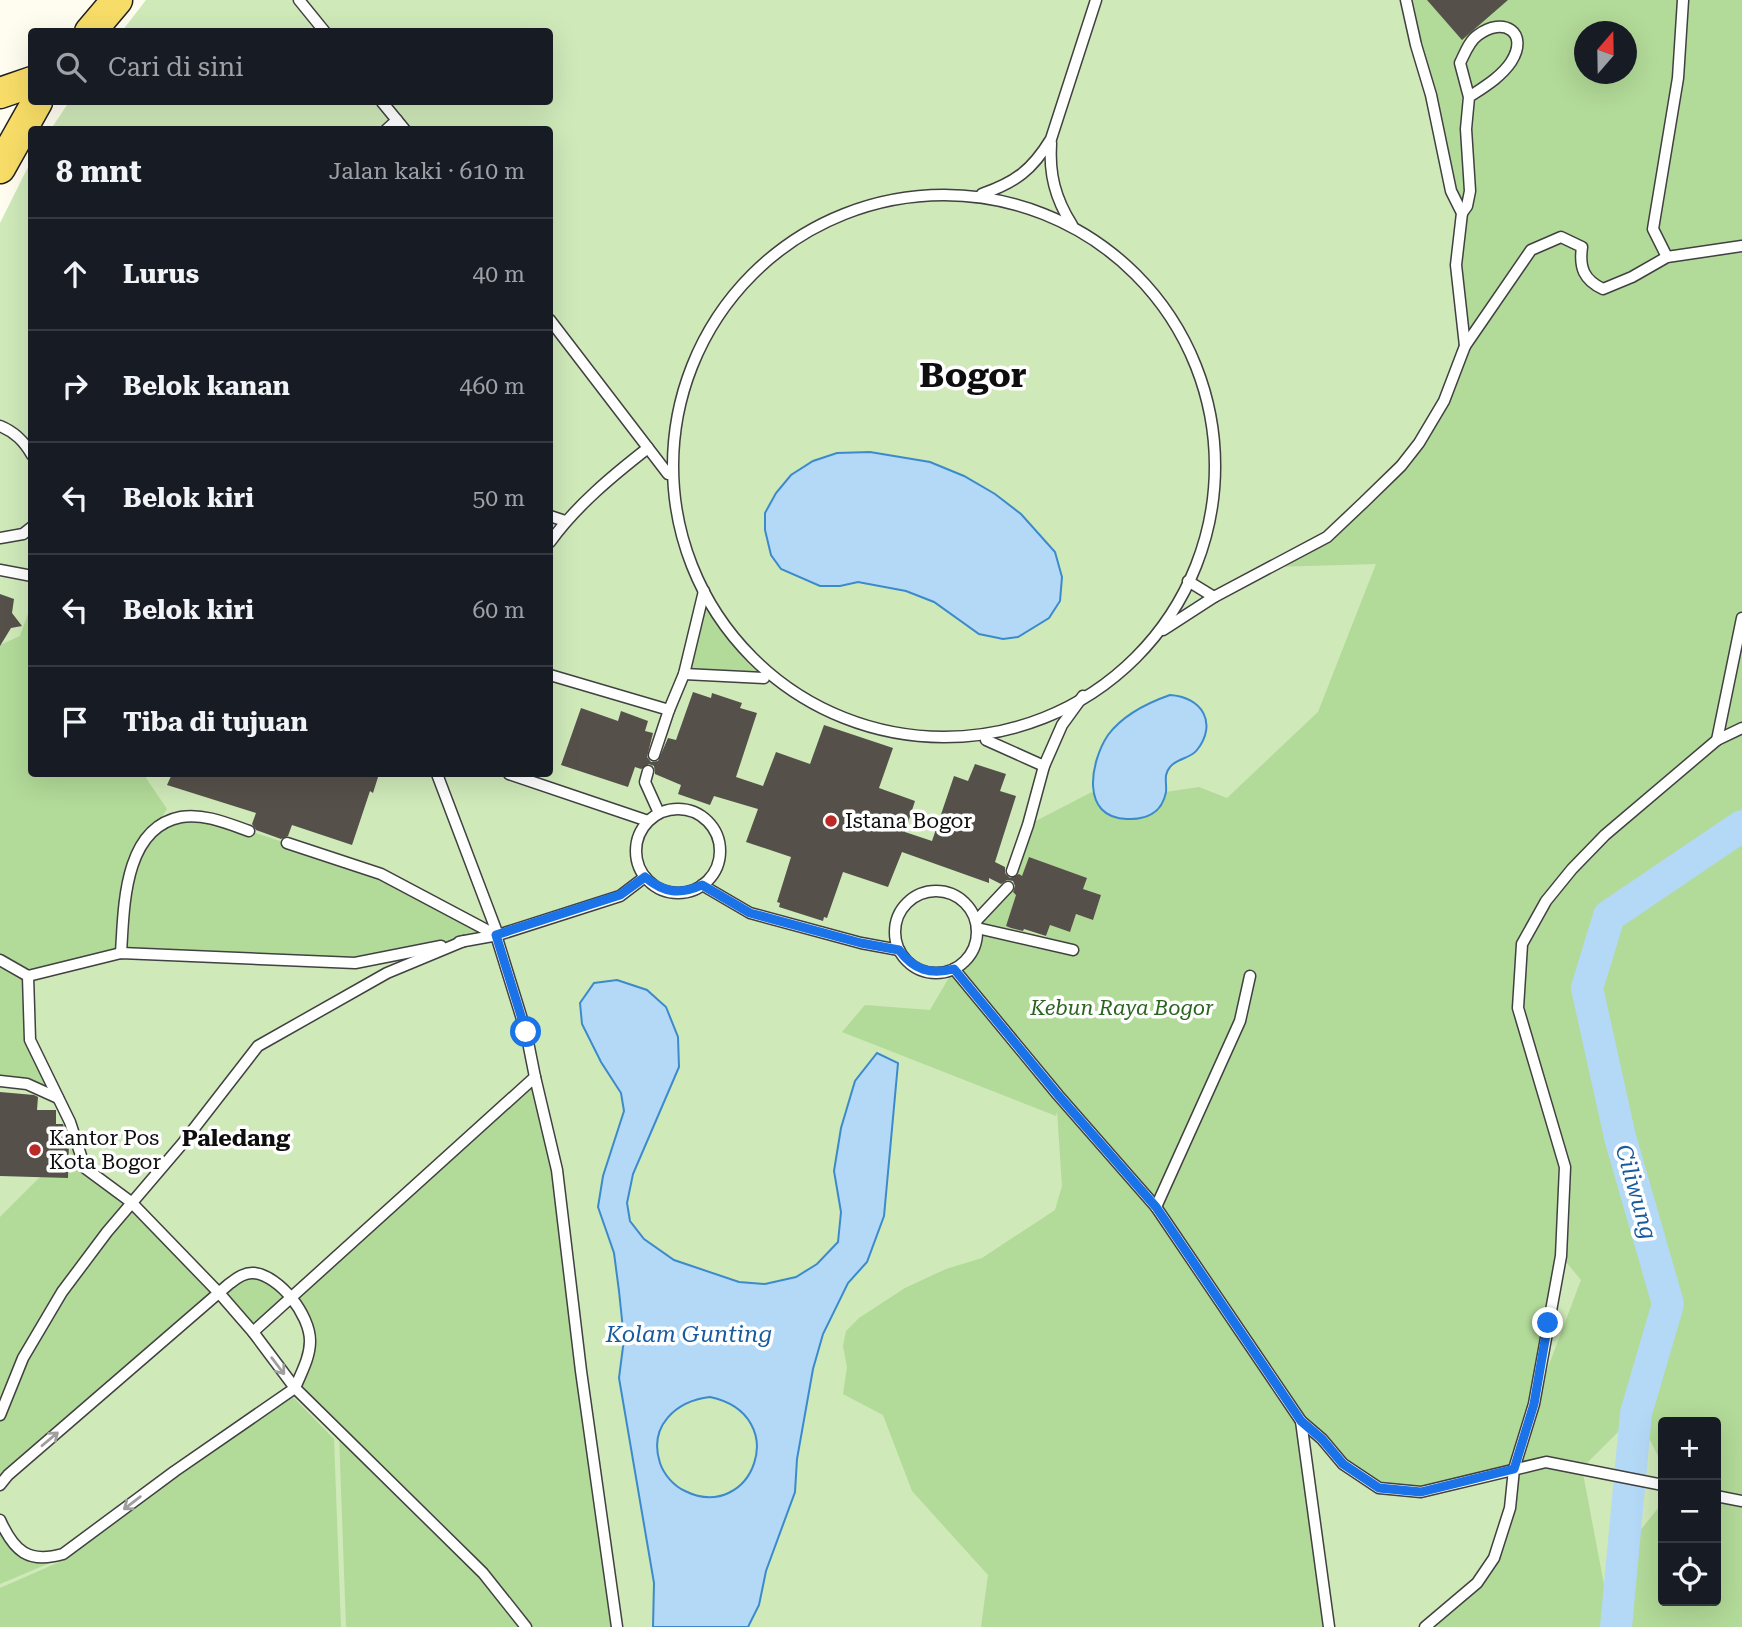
<!DOCTYPE html>
<html lang="id">
<meta charset="utf-8">
<style>
:root{--surface:#171b24;--page:#242831;--text:#f1f3f6;--muted:#9ea1a6;--line:#363941}
body{margin:0;font-family:"Roboto Serif",serif;background:var(--page);color:var(--text)}
.controls{position:absolute;right:21px;bottom:21px;display:grid;overflow:hidden;border-radius:7px;box-shadow:0 7px 28px #0002}
.controls button{width:63px;height:63px;display:grid;place-items:center;padding:0;border:0;border-bottom:2px solid var(--line);background:var(--surface);color:var(--text);font:35px sans-serif}
.compass{position:absolute;left:1574px;top:21px;width:63px;height:63px;border-radius:50%;background:var(--surface);box-shadow:0 7px 28px #0002;rotate:20deg}
.stop{position:absolute;width:21px;height:21px;margin:-16px;border:5px solid #1a73e8;border-radius:50%;background:#fff}
.stop.end{background:#1a73e8;border-color:#fff;box-shadow:0 2px 7px #0008}
.list{margin:0;padding:0;list-style:none}
h2{display:flex;justify-content:space-between;align-items:center;height:91px;margin:0;padding:0 28px;font-size:30px}
h2 small{font-size:23px;font-weight:400;color:var(--muted)}
.list li{display:grid;grid-template-columns:46px 1fr auto;gap:21px;align-items:center;box-sizing:border-box;height:112px;padding:0 28px;border-top:2px solid var(--line)}
.list b{display:block;font-size:26px;white-space:nowrap}
.list em{font-size:23px;font-style:normal;color:var(--muted)}
.icon{flex:none;width:38px;height:38px;fill:none;stroke:currentColor;stroke-width:2;stroke-linecap:round;stroke-linejoin:round}
.map{position:relative;flex:none;width:1742px;height:1627px;overflow:hidden}
.search{position:absolute;background:var(--surface);box-shadow:0 7px 28px #0002;left:28px;top:28px;width:525px;height:77px;display:flex;align-items:center;gap:18px;box-sizing:border-box;padding:0 24px;border-radius:7px;color:var(--muted);font-size:26px}
.panel{position:absolute;background:var(--surface);box-shadow:0 7px 28px #0002;left:28px;top:126px;width:525px;height:651px;border-radius:7px}
.map>svg:first-child{display:block}
.green{fill:#cfe9b9;fill-rule:evenodd}
.forest{fill:#b2da98;fill-rule:evenodd}
.water{fill:#b4d9f6;stroke:#3c8acc;stroke-width:2;fill-rule:evenodd}
.lines{fill:none;stroke-linecap:round;stroke-linejoin:round}
.river{stroke:#b4d9f6;stroke-width:32}
.building{fill:#56504a}
.lane-casing{stroke:#414141;stroke-width:13}
.primary-casing{stroke:#1f1f1f;stroke-width:33}
.lane{stroke:#fff;stroke-width:10}
.primary{stroke:#f7dd67;stroke-width:30}
.oneway{stroke:#9f9f9f}
.route{stroke:#1a73e8;stroke-width:9}
.poi-dot{fill:#bd2927;stroke:#fff;stroke-width:2.5}
.labels{text-anchor:middle;dominant-baseline:central;stroke-width:7;stroke-linejoin:round;paint-order:stroke}
.poi-label{font-size:21px;fill:#0e0e0e;stroke:#fff;text-anchor:start}
.park-label{font-size:21px;font-style:italic;fill:#29651e;stroke:#fff}
.neighbourhood-label{font-size:23px;font-weight:bold;fill:#0e0e0e;stroke:#fff}
.water-label{font-size:23px;font-style:italic;fill:#185c9f;stroke:#fff}
.town-label{font-size:35px;font-weight:bold;fill:#0e0e0e;stroke:#fff}
</style>
<div class="map">
<svg width="1742" height="1627" viewBox="0 0 1742 1627">
<rect width="100%" height="100%" fill="#fffdef"/>
<path class="green" d="M 146,0 L 1742,0 L 1742,1627 L 0,1627 L 0,223 L 31,161 L 32,774 L 550,774 L 550,130 L 51,129 L 69,102 L 550,102 L 550,32 L 122,31 ZM 1584,32 L 1626,32 L 1626,74 L 1584,74 ZM 1663,1422 L 1716,1422 L 1716,1601 L 1663,1601 Z"/>
<g class="forest">
<path d="M 1406,0 L 1742,0 L 1742,826 L 1633,900 L 1742,833 L 1742,1627 L 1616,1627 L 1623,1552 L 1663,1502 L 1663,1601 L 1716,1601 L 1716,1422 L 1663,1422 L 1663,1465 L 1636,1414 L 1582,1468 L 1612,1627 L 1425,1627 L 1477,1583 L 1494,1558 L 1514,1469 C 1481,1477 1407,1503 1376,1486 C 1347,1470 1325,1446 1302,1422 L 1329,1627 L 981,1627 L 988,1575 L 912,1491 L 883,1415 L 843,1394 L 847,1367 L 843,1346 L 846,1331 L 859,1318 L 905,1288 L 946,1269 L 982,1258 L 1055,1210 L 1062,1186 L 1057,1111 L 1056,1116 L 842,1032 L 865,1005 L 930,1010 L 954,969 L 964,962 L 972,952 L 977,936 L 976,921 L 1008,887 L 1016,895 L 1006,926 L 1046,937 L 1050,925 L 1070,932 L 1076,914 L 1093,920 L 1101,895 L 1083,889 L 1086,878 L 1029,857 L 1022,877 L 1012,871 L 1028,825 L 1092,792 L 1105,812 L 1120,819 L 1140,819 L 1158,811 L 1166,792 L 1199,787 L 1227,798 L 1318,712 L 1376,564 L 1270,567 L 1327,537 L 1419,443 L 1465,346 L 1456,265 L 1462,213 L 1456,203 ZM 1584,32 L 1626,32 L 1626,74 L 1584,74 ZM 1597,1029 L 1660,1272 L 1659,1273 L 1628,1167 ZM 1562,1257 L 1581,1280 L 1536,1399 Z"/>
<path d="M 704,591 L 764,678 L 684,674 Z"/>
<path d="M 31,605 L 32,774 L 147,774 L 146,778 L 167,809 L 151,833 L 181,817 L 219,821 L 371,871 L 496,935 L 355,963 L 121,953 L 28,976 L 30,1040 L 58,1098 L 0,1081 L 0,645 L 20,636 Z"/>
<path d="M 535,1077 L 557,1170 L 615,1627 L 346,1627 L 339,1433 L 295,1388 L 310,1340 L 294,1301 L 253,1332 L 220,1295 L 0,1485 L 0,1217 L 40,1177 L 68,1178 L 71,1127 L 85,1168 L 131,1202 L 219,1294 L 253,1273 L 291,1298 Z"/>
<path d="M 291,1395 L 334,1439 L 341,1627 L 0,1627 L 0,1588 L 64,1560 L 174,1476 Z"/>
<path d="M 0,1520 L 20,1551 L 57,1560 L 0,1584 Z"/>
</g>
<g class="water">
<path d="M 870,452 L 930,462 L 964,476 L 995,494 L 1021,514 L 1055,552 L 1062,577 L 1060,601 L 1049,618 L 1018,637 L 1003,639 L 979,634 L 934,602 L 906,591 L 858,582 L 840,586 L 820,586 L 781,569 L 771,555 L 765,530 L 765,513 L 776,493 L 791,475 L 813,461 L 837,453 Z"/>
<path d="M 1170,695 C 1202,697 1218,723 1197,750 C 1190,759 1177,758 1170,767 C 1163,775 1167,783 1166,792 C 1162,813 1146,820 1127,819 C 1080,818 1090,762 1108,735 C 1123,715 1147,703 1170,695 Z"/>
<path d="M 617,980 L 647,990 L 666,1007 L 678,1037 L 679,1067 L 633,1174 L 627,1203 L 630,1221 L 644,1239 L 674,1260 L 739,1282 L 765,1284 L 796,1277 L 817,1264 L 838,1242 L 841,1212 L 834,1171 L 841,1128 L 855,1081 L 877,1053 L 898,1063 L 884,1216 L 867,1262 L 848,1283 L 823,1334 L 813,1369 L 797,1459 L 795,1492 L 766,1571 L 759,1605 L 748,1627 L 653,1627 L 654,1583 L 619,1378 L 624,1339 L 619,1291 L 614,1253 L 598,1207 L 603,1176 L 624,1111 L 621,1093 L 601,1062 L 582,1024 L 580,1003 L 594,983 ZM 710,1397 C 794,1415 752,1524 685,1491 C 674,1486 664,1475 660,1463 C 648,1426 676,1401 710,1397 Z"/>
</g>
<g class="lines">
<path class="river" d="M 1616,1627 L 1636,1413 L 1668,1304 L 1620,1137 L 1587,988 L 1609,916 L 1742,826"/>
</g>
<g class="building">
<path d="M 1427,0 L 1508,0 L 1462,40 Z"/>
<path d="M 0,594 L 14,599 L 12,613 L 22,626 L 11,628 L 0,646 Z"/>
<path d="M 693,692 L 711,698 L 712,693 L 742,703 L 740,708 L 757,713 L 736,777 L 763,786 L 776,752 L 810,764 L 824,725 L 893,748 L 879,788 L 915,801 L 905,832 L 932,841 L 954,776 L 968,781 L 975,764 L 1006,774 L 1000,791 L 1016,796 L 995,862 L 1005,867 L 1005,873 L 1010,878 L 1019,874 L 1022,876 L 1029,857 L 1087,878 L 1083,889 L 1101,895 L 1093,920 L 1076,914 L 1070,932 L 1050,925 L 1046,936 L 1024,929 L 1023,931 L 1011,928 L 1006,926 L 1016,895 L 1013,892 L 1015,886 L 1013,881 L 1007,880 L 1001,884 L 989,878 L 989,883 L 902,852 L 888,887 L 843,872 L 827,918 L 824,917 L 823,921 L 779,907 L 780,903 L 777,902 L 791,857 L 746,842 L 758,809 L 714,796 L 710,805 L 678,794 L 681,785 L 655,774 L 654,766 L 649,764 L 641,769 L 635,767 L 628,787 L 561,765 L 581,708 L 618,721 L 621,711 L 648,721 L 645,731 L 653,733 L 647,757 L 651,762 L 658,761 L 668,738 L 676,740 Z"/>
<path d="M 172,774 L 379,774 L 373,793 L 370,791 L 352,845 L 292,825 L 288,836 L 281,839 L 256,830 L 252,824 L 256,813 L 167,785 Z"/>
<path d="M 0,1092 L 34,1095 L 38,1097 L 37,1110 L 56,1110 L 56,1124 L 63,1124 L 69,1143 L 68,1178 L 0,1176 Z"/>
</g>
<g class="lines">
<defs>
<g id="lane">
<path d="M 299,0 L 325,32"/>
<path d="M 382,102 L 405,130"/>
<path d="M 386,130 L 397,120"/>
<path d="M 1051,143 C 1049,174 1055,198 1072,225"/>
<path d="M 982,194 C 1016,182 1032,170 1051,139 L 1096,0"/>
<circle cx="944" cy="466" r="271"/>
<path d="M 1462,213 L 1467,206 L 1470,191 L 1466,129 L 1469,97 L 1460,63 C 1465,53 1469,41 1478,35 C 1503,16 1530,32 1511,62 C 1501,77 1484,87 1469,97"/>
<path d="M 1667,257 L 1653,229 L 1678,78 L 1683,0"/>
<path d="M 550,320 L 668,474"/>
<path d="M 1465,346 L 1531,250 L 1561,237 L 1582,247 C 1579,268 1584,280 1603,289 L 1632,277 L 1667,257 L 1742,246"/>
<path d="M 0,426 C 15,432 24,441 32,455"/>
<path d="M 550,516 L 565,521"/>
<path d="M 0,538 L 23,534 L 32,527"/>
<path d="M 550,542 C 576,506 612,476 648,448"/>
<path d="M 0,570 L 32,576"/>
<path d="M 1188,581 L 1214,597"/>
<path d="M 1163,630 L 1214,597 L 1327,537 L 1364,502 L 1401,466 L 1419,443 L 1444,401 L 1465,346 L 1456,265 L 1462,213 L 1451,191 L 1431,95 L 1416,45 L 1406,0"/>
<path d="M 684,674 L 764,678"/>
<path d="M 550,675 L 669,710 L 654,755"/>
<path d="M 669,710 L 684,674 L 704,591"/>
<path d="M 986,740 L 1044,766"/>
<path d="M 1717,740 L 1742,618"/>
<path d="M 648,771 L 645,782 L 659,813"/>
<path d="M 437,774 L 498,935"/>
<path d="M 509,774 L 648,821"/>
<circle cx="678" cy="851" r="42"/>
<path d="M 1012,871 L 1028,825 L 1044,766 L 1062,725 L 1083,696"/>
<path d="M 702,885 L 750,913 L 861,943 L 899,950"/>
<circle cx="936" cy="932" r="41"/>
<path d="M 976,921 L 1008,887"/>
<path d="M 977,928 L 1073,950"/>
<path d="M 459,942 L 498,935 L 620,896 L 645,877"/>
<path d="M 121,953 C 124,908 123,828 181,817 C 204,813 229,824 249,831"/>
<path d="M 0,960 L 28,976 L 121,953 L 355,963 L 441,946"/>
<path d="M 954,969 L 1058,1095 L 1156,1207 L 1301,1421 L 1322,1439 L 1343,1464 L 1379,1488 L 1421,1492 L 1546,1462 L 1663,1485"/>
<path d="M 535,1077 L 557,1170 L 581,1371 L 617,1627"/>
<path d="M 0,1081 L 27,1084 L 58,1098"/>
<path d="M 1156,1207 L 1240,1021 L 1250,976"/>
<path d="M 253,1332 L 535,1077 L 526,1032 L 496,935 L 381,874 L 287,843"/>
<path d="M 0,1415 L 23,1358 L 62,1292 L 107,1232 L 182,1144 L 258,1046 L 387,973 L 464,941"/>
<path d="M 1301,1421 L 1329,1627"/>
<path d="M 0,1485 L 8,1475 L 229,1284 C 236,1279 244,1272 254,1273 C 280,1276 310,1315 310,1341 C 310,1358 301,1373 295,1388 L 483,1573 L 526,1627"/>
<path d="M 1716,1496 L 1742,1501"/>
<path d="M 0,1520 C 14,1551 28,1564 63,1554 L 175,1471 L 295,1388 L 253,1332 L 220,1294 L 131,1202 L 85,1168 L 70,1122 L 30,1040 L 28,976"/>
<path d="M 1425,1627 L 1477,1583 L 1494,1558 L 1510,1508 L 1514,1469 L 1534,1404 L 1561,1256 L 1565,1167 L 1518,1008 L 1522,944 L 1546,901 L 1572,869 L 1605,835 L 1717,740 L 1742,728"/>
</g>
<g id="primary">
<path d="M 90,32 L 117,0"/>
<path d="M 0,93 L 32,82"/>
<path d="M 0,168 L 37,102"/>
</g>
</defs>
<use href="#lane" class="lane-casing"/>
<use href="#primary" class="primary-casing"/>
<use href="#lane" class="lane"/>
<use href="#primary" class="primary"/>
</g>
<defs><path id="oneway-shaft" d="M-6 0H5M1.5-3L5.5 0L1.5 3" fill="none" stroke-width="1.6" stroke-linecap="round" stroke-linejoin="round" transform="scale(1.75)"/></defs>
<g class="oneway">
<use href="#oneway-shaft" transform="translate(278 1366) rotate(53)"/>
<use href="#oneway-shaft" transform="translate(50 1439) rotate(-40)"/>
<use href="#oneway-shaft" transform="translate(132 1503) rotate(143)"/>
</g>
<g class="lines">
<path class="route" d="M 526,1032 L 496,935 L 620,895 L 645,877 C 664,893 680,895 702,885 L 750,913 L 861,943 L 899,950 C 914,970 930,975 954,969 L 1058,1095 L 1156,1207 L 1301,1421 L 1322,1439 L 1343,1464 L 1379,1488 L 1421,1492 L 1514,1469 L 1534,1404 L 1548,1323"/>
</g>
<g class="poi-dot">
<circle cx="831" cy="821" r="7"/>
<circle cx="35" cy="1150" r="7"/>
</g>
<g class="labels">
<g class="poi-label">
<text x="845" y="821">Istana Bogor</text>
<text x="49" y="1138">Kantor Pos<tspan x="49" dy="24">Kota Bogor</tspan></text>
</g>
<g class="park-label">
<text x="1122" y="1008">Kebun Raya Bogor</text>
</g>
<g class="neighbourhood-label">
<text x="236" y="1138">Paledang</text>
</g>
<g class="water-label">
<text transform="translate(1636 1192) rotate(74)">Ciliwung</text>
<text x="689" y="1334">Kolam Gunting</text>
</g>
<g class="town-label">
<text x="973" y="375">Bogor</text>
</g>
</g>
</svg>
<div class="controls">
<button>+</button>
<button>−</button>
<button><svg class="icon" aria-label="locate" viewBox="0 0 24 24"><circle cx="12" cy="12" r="6"/><path d="M12 2v4M12 18v4M2 12h4M18 12h4"/></svg></button>
</div>
<svg class="compass" viewBox="-18 -18 36 36"><path d="M0-13l5 13h-10z" fill="#e53935"/><path d="M0 13l5-13h-10z" fill="#9ea1a6"/></svg>
<div class="stop" style="left:526px;top:1032px"></div>
<div class="stop end" style="left:1548px;top:1323px"></div>
<div class="search"><svg class="icon" aria-label="search" viewBox="0 0 24 24"><circle cx="10" cy="10" r="6"/><path d="M15 15l6 6"/></svg>Cari di sini</div>
<section class="panel">
<h2>8 mnt<small>Jalan kaki · 610 m</small></h2>
<ul class="list">
<li><svg class="icon" aria-label="ahead" viewBox="0 0 24 24"><path d="M12 20V5M6 11l6-6 6 6"/></svg><div><b>Lurus</b></div><em>40 m</em></li>
<li><svg class="icon" aria-label="right" viewBox="0 0 24 24"><path d="M7 20v-9h11M14 6l5 5-5 5"/></svg><div><b>Belok kanan</b></div><em>460 m</em></li>
<li><svg class="icon" aria-label="left" viewBox="0 0 24 24"><path d="M17 20v-9H6M10 6l-5 5 5 5"/></svg><div><b>Belok kiri</b></div><em>50 m</em></li>
<li><svg class="icon" aria-label="left" viewBox="0 0 24 24"><path d="M17 20v-9H6M10 6l-5 5 5 5"/></svg><div><b>Belok kiri</b></div><em>60 m</em></li>
<li><svg class="icon" aria-label="arrive" viewBox="0 0 24 24"><path d="M6 21V4h12l-3 4 3 4H6"/></svg><div><b>Tiba di tujuan</b></div></li>
</ul>
</section>
</div>
